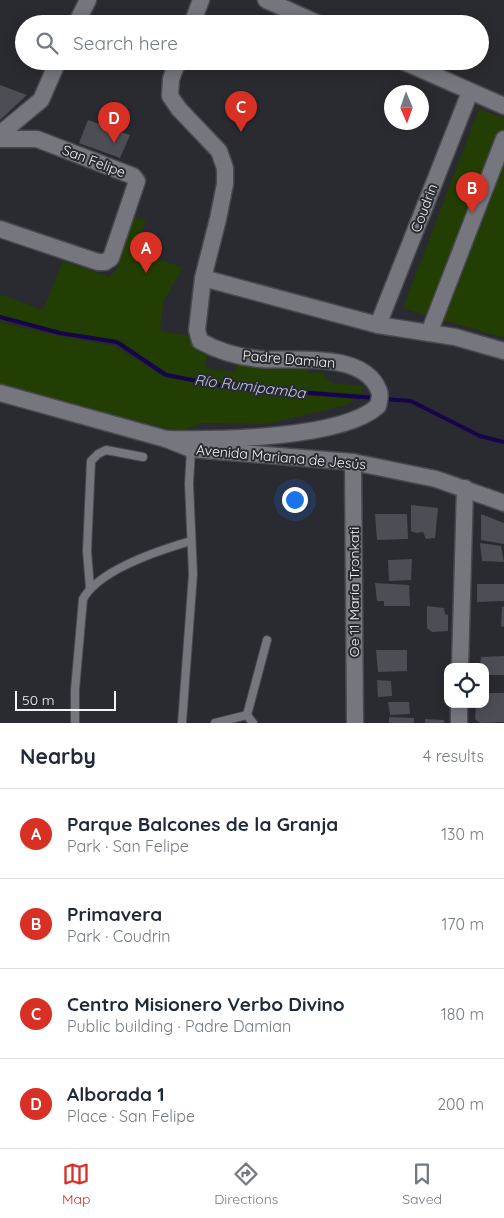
<!DOCTYPE html>
<meta charset="utf-8">
<style>
:root{--surface:#fff;--page:#f6f6f7;--text:#1f2937;--muted:#747a83;--line:#e0e1e3;--accent:#d93025}
body{margin:0;font-family:Quicksand,sans-serif;background:var(--page);color:var(--text)}
.controls{position:absolute;right:15px;bottom:15px;display:grid;overflow:hidden;border-radius:10px;box-shadow:0 2px 12px #0003}
.controls button{width:45px;height:45px;display:grid;place-items:center;padding:0;border:0;border-bottom:1px solid var(--line);background:var(--surface);color:var(--text);font:25px sans-serif}
.compass{position:absolute;left:384px;top:85px;width:45px;height:45px;border-radius:50%;background:var(--surface);box-shadow:0 2px 12px #0003;rotate:178deg}
.scale{position:absolute;left:15px;bottom:12px;width:101px;box-sizing:border-box;padding-left:5px;border:2px solid #f2f2f7;border-top:0;font-size:14px;line-height:18px;white-space:nowrap;color:#f2f2f7;-webkit-text-stroke:4px #2a2a31;paint-order:stroke}
.you{position:absolute;left:294px;top:499px;width:18px;height:18px;margin:-12px;border:4px solid #fff;border-radius:50%;background:#1a73e8;box-shadow:0 0 0 8px #1a73e833}
.badge{display:grid;place-items:center;width:32px;height:32px;border-radius:50%;background:var(--accent);color:#fff;font-size:16px;font-weight:700}
.pin{position:absolute;translate:-50% -41px;filter:drop-shadow(0 1px 2px #0008)}
.pin::after{content:'';position:absolute;top:26px;width:18px;height:15px;background:inherit;clip-path:polygon(0 0,100% 0,50% 100%)}
.list{margin:0;padding:0;list-style:none}
h2{display:flex;justify-content:space-between;align-items:center;height:65px;margin:0;padding:0 20px;font-size:21px}
h2 small{font-size:16px;font-weight:400;color:var(--muted)}
.list li{display:grid;grid-template-columns:32px 1fr auto;gap:15px;align-items:center;box-sizing:border-box;height:90px;padding:0 20px;border-top:1px solid var(--line)}
.list b{display:block;font-size:19px;white-space:nowrap}
.list p{margin:0;font-size:16px;white-space:nowrap;color:var(--muted)}
.list em{font-size:16px;font-style:normal;color:var(--muted)}
.icon{flex:none;width:28px;height:28px;fill:none;stroke:currentColor;stroke-width:2;stroke-linecap:round;stroke-linejoin:round}
.map{position:relative;flex:none;width:504px;height:723px;overflow:hidden}
.search{position:absolute;background:var(--surface);box-shadow:0 2px 12px #0003;left:15px;right:15px;top:15px;height:55px;display:flex;align-items:center;gap:12px;box-sizing:border-box;padding:0 18px;border-radius:28px;color:var(--muted);font-size:19px}
.sheet{height:425px;background:var(--surface)}
nav{display:flex;justify-content:space-around;align-items:center;box-sizing:border-box;height:70px;border-top:1px solid var(--line);background:var(--surface);font-size:14px;color:var(--muted)}
nav a{display:grid;justify-items:center;gap:2px}
nav .on{color:var(--accent)}
.map>svg:first-child{display:block}
.green{fill:#223e03}
.lines{fill:none;stroke-linecap:round;stroke-linejoin:round}
.stream{stroke:#16044c;stroke-width:4}
.building{fill:#4c4d55}
.service-casing{stroke:#48494e;stroke-width:10}
.minor-casing{stroke:#48494e;stroke-width:19}
.service{stroke:#75767e;stroke-width:8}
.minor{stroke:#75767e;stroke-width:16}
.labels{text-anchor:middle;dominant-baseline:central;stroke-width:4;stroke-linejoin:round;paint-order:stroke}
.street-label{font-size:14px;fill:#f2f2f7;stroke:#2a2a31}
.water-label{font-size:15px;font-style:italic;fill:#c2c5f0;stroke:#2a2a31}
</style>
<div class="map">
<svg width="504" height="723" viewBox="0 0 504 723">
<rect width="100%" height="100%" fill="#2a2a31"/>
<g class="green">
<path d="M 479,109 L 504,118 L 504,338 L 403,308 Z"/>
<path d="M 134,218 L 146,219 L 135,250 L 183,268 L 164,300 L 160,328 L 162,331 L 194,337 L 209,348 L 205,368 L 235,372 L 241,357 L 305,363 L 308,373 L 323,372 L 324,375 L 331,383 L 364,386 L 361,394 L 246,386 L 353,399 L 350,404 L 266,424 L 202,423 L 180,432 L 0,385 L 0,322 L 59,336 L 115,346 L 166,378 L 218,383 L 170,374 L 117,342 L 61,333 L 0,317 L 0,294 L 43,310 L 63,261 L 109,277 L 117,269 Z"/>
</g>
<g class="lines">
<g class="stream">
<path d="M 0,317 L 60,333 L 117,342 L 166,375 L 229,387 L 376,398"/>
<path d="M 383,399 L 411,401 L 480,436 L 504,442"/>
</g>
</g>
<g class="building">
<path d="M 0,85 L 27,95 L 0,120 Z"/>
<path d="M 88,120 L 130,135 L 120,158 L 79,143 Z"/>
<path d="M 411,505 L 438,508 L 435,538 L 426,539 L 423,532 L 416,533 L 411,531 Z"/>
<path d="M 375,514 L 407,514 L 408,539 L 377,540 Z"/>
<path d="M 481,514 L 504,523 L 504,544 L 481,540 Z"/>
<path d="M 480,543 L 501,546 L 504,562 L 482,561 Z"/>
<path d="M 412,559 L 411,580 L 389,581 L 388,560 Z"/>
<path d="M 375,583 L 409,585 L 410,606 L 384,606 L 384,601 L 377,601 Z"/>
<path d="M 477,584 L 504,584 L 504,601 L 477,602 Z"/>
<path d="M 427,606 L 444,608 L 445,614 L 448,615 L 448,631 L 432,632 L 427,628 Z"/>
<path d="M 502,606 L 504,607 L 504,627 L 501,626 Z"/>
<path d="M 376,650 L 407,650 L 407,671 L 378,672 Z"/>
<path d="M 504,656 L 504,675 L 485,675 L 485,667 L 480,667 L 481,657 Z"/>
<path d="M 377,680 L 391,681 L 392,696 L 378,697 Z"/>
<path d="M 485,693 L 504,693 L 504,722 L 480,723 L 475,719 L 476,704 L 485,704 Z"/>
<path d="M 388,702 L 409,702 L 410,714 L 390,715 Z"/>
<path d="M 389,717 L 414,718 L 414,723 L 389,723 Z"/>
<path d="M 425,719 L 444,720 L 444,723 L 425,723 Z"/>
</g>
<g class="lines">
<defs>
<g id="service">
<path d="M 90,588 L 87,551 L 91,461 L 98,454 L 106,450 L 143,457"/>
<path d="M 247,715 L 267,640"/>
<path d="M 75,723 L 75,690 L 83,599 C 99,570 160,550 191,541"/>
<path d="M 182,723 L 193,574 L 189,484 L 191,449"/>
<path d="M 215,723 L 247,715 L 253,723"/>
</g>
<g id="minor">
<path d="M 266,0 L 319,24"/>
<path d="M 76,24 L 88,0"/>
<path d="M 192,24 L 201,0"/>
<path d="M 402,61 L 504,106"/>
<path d="M 0,134 L 41,100 L 58,61"/>
<path d="M 0,139 L 37,139 L 133,176 L 137,181 L 111,258 L 105,262 L 98,262 L 0,229"/>
<path d="M 203,278 L 378,325 L 455,337 L 504,351"/>
<path d="M 378,325 L 470,92"/>
<path d="M 429,333 L 504,139"/>
<path d="M 0,393 L 166,439 L 191,449 L 353,462 L 436,479 L 504,503"/>
<path d="M 166,439 C 216,440 342,439 378,406 C 379,401 381,395 379,391 C 364,350 293,362 259,359 C 239,357 218,351 200,341 L 197,330 L 203,278 L 218,219 L 225,184 L 225,168 L 219,151 L 179,109 L 170,96 L 171,79 L 178,61"/>
<path d="M 353,462 L 355,723"/>
<path d="M 460,667 L 465,488"/>
<path d="M 459,723 L 459,704"/>
</g>
</defs>
<use href="#service" class="service-casing"/>
<use href="#minor" class="minor-casing"/>
<use href="#service" class="service"/>
<use href="#minor" class="minor"/>
</g>
<g class="labels">
<g class="street-label">
<text transform="translate(94 161) rotate(21)">San Felipe</text>
<text transform="translate(424 208) rotate(-69)">Coudrin</text>
<text transform="translate(289 359) rotate(5)">Padre Damian</text>
<text transform="translate(281 457) rotate(5)">Avenida Mariana de Jesús</text>
<text transform="translate(354 592) rotate(-90)">Oe 11 María Tronkati</text>
</g>
<g class="water-label">
<text transform="translate(250 386) rotate(7)">Río Rumipamba</text>
</g>
</g>
</svg>
<div class="controls">
<button><svg class="icon" aria-label="locate" viewBox="0 0 24 24"><circle cx="12" cy="12" r="6"/><path d="M12 2v4M12 18v4M2 12h4M18 12h4"/></svg></button>
</div>
<svg class="compass" viewBox="-18 -18 36 36"><path d="M0-13l5 13h-10z" fill="#e53935"/><path d="M0 13l5-13h-10z" fill="#747a83"/></svg>
<div class="scale">50 m</div>
<div class="you"></div>
<div class="pin badge" style="left:146px;top:273px">A</div>
<div class="pin badge" style="left:472px;top:213px">B</div>
<div class="pin badge" style="left:241px;top:132px">C</div>
<div class="pin badge" style="left:114px;top:143px">D</div>
<div class="search"><svg class="icon" aria-label="search" viewBox="0 0 24 24"><circle cx="10" cy="10" r="6"/><path d="M15 15l6 6"/></svg>Search here</div>
</div>
<section class="sheet">
<h2>Nearby<small>4 results</small></h2>
<ul class="list">
<li><span class="badge">A</span><div><b>Parque Balcones de la Granja</b><p>Park · San Felipe</p></div><em>130 m</em></li>
<li><span class="badge">B</span><div><b>Primavera</b><p>Park · Coudrin</p></div><em>170 m</em></li>
<li><span class="badge">C</span><div><b>Centro Misionero Verbo Divino</b><p>Public building · Padre Damian</p></div><em>180 m</em></li>
<li><span class="badge">D</span><div><b>Alborada 1</b><p>Place · San Felipe</p></div><em>200 m</em></li>
</ul>
</section>
<nav>
<a class="on"><svg class="icon" aria-label="map" viewBox="0 0 24 24"><path d="M3 6l6-2 6 2 6-2v14l-6 2-6-2-6 2zM9 4v14M15 6v14"/></svg>Map</a>
<a><svg class="icon" aria-label="directions" viewBox="0 0 24 24"><path d="M12 3l9 9-9 9-9-9zM9 14v-3h6M13 9l2 2-2 2"/></svg>Directions</a>
<a><svg class="icon" aria-label="saved" viewBox="0 0 24 24"><path d="M7 4h10v16l-5-4-5 4z"/></svg>Saved</a>
</nav>
